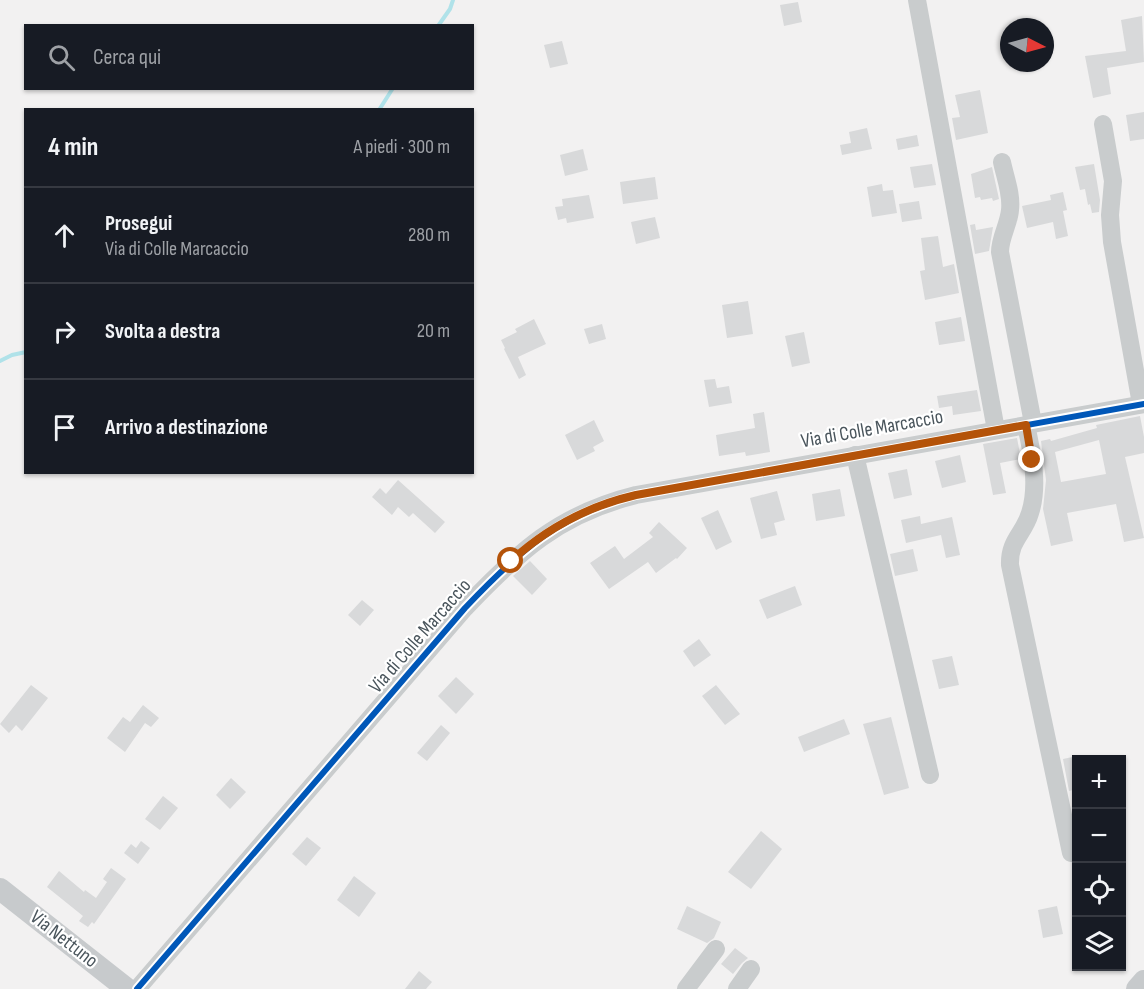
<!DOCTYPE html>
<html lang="it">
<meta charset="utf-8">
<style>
:root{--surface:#171b24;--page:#242831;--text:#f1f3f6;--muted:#9ea1a6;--line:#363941}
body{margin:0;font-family:"Sofia Sans Condensed",sans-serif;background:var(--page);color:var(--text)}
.controls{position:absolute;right:18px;bottom:18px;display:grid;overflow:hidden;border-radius:0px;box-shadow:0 2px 4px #0004}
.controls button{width:54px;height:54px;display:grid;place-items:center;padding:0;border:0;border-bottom:2px solid var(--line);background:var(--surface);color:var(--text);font:30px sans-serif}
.compass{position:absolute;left:1000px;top:18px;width:54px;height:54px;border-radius:50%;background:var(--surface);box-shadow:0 2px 4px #0004;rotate:96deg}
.stop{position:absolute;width:18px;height:18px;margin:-14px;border:4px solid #b45309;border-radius:50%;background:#fff}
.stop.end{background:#b45309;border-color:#fff;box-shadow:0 2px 6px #0008}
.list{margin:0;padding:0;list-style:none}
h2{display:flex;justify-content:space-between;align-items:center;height:78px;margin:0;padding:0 24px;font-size:26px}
h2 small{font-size:20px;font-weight:400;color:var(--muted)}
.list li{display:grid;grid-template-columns:39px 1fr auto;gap:18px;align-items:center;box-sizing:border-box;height:96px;padding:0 24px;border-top:2px solid var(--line)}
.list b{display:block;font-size:22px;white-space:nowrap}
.list p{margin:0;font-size:20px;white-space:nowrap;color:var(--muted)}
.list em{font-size:20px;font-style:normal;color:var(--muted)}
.icon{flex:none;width:33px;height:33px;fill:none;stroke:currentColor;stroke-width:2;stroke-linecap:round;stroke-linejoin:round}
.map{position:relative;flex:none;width:1144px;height:989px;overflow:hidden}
.search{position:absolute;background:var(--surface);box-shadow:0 2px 4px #0004;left:24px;top:24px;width:450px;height:66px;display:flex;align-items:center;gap:15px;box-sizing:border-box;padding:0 21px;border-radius:0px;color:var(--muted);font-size:22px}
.panel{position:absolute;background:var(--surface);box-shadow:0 2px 4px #0004;left:24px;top:108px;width:450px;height:366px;border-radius:0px}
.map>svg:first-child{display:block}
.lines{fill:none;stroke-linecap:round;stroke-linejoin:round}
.stream{stroke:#b0e2e9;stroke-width:4}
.building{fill:#d8d9da;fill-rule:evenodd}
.minor{stroke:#c9cccd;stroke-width:18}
.major{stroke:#c7cacc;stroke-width:22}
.cycleway-casing{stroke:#fff;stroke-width:10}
.cycleway{stroke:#0057b8;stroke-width:6}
.route{stroke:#b45309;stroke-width:8}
.labels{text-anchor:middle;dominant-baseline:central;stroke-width:4.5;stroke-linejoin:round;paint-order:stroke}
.street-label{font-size:20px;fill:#4a555c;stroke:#fff}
</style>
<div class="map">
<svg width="1144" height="989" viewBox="0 0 1144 989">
<rect width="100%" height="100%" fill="#f2f1f1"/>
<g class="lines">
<g class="stream">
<path d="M 438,26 L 450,9 L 453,0"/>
<path d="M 379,110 L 393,88"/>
<path d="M 0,361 L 12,355 L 26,352"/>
</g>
</g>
<g class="building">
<path d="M 798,2 L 802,22 L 784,26 L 780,5 Z"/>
<path d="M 1142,16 L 1144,62 L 1107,68 L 1111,94 L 1093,98 L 1085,56 L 1126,51 L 1121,20 Z"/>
<path d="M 562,41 L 568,64 L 550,68 L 544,45 Z"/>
<path d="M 980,90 L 988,133 L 956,140 L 952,118 L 960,117 L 955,95 Z"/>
<path d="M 1144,112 L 1144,139 L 1130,141 L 1126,115 Z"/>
<path d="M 867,128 L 872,149 L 842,155 L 840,145 L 851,143 L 849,132 Z"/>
<path d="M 917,135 L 919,146 L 898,150 L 896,139 Z"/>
<path d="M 583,149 L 588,170 L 565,176 L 560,155 Z"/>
<path d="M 932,164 L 936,185 L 914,188 L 910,167 Z"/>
<path d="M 1094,164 L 1100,200 L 1099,212 L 1092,213 L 1090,204 L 1088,205 L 1085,189 L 1080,190 L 1075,167 Z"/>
<path d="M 992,167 L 999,199 L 993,201 L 992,198 L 981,200 L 980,197 L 975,198 L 971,174 Z"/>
<path d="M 655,177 L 658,199 L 623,204 L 620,182 Z"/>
<path d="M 882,184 L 883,191 L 893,190 L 897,213 L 872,217 L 867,187 Z"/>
<path d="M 1063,192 L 1067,210 L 1063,211 L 1068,236 L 1056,239 L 1053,222 L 1027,228 L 1022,206 L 1051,200 L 1050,195 Z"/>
<path d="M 589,195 L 594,218 L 567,223 L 566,218 L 558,220 L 555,207 L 563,206 L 562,199 Z"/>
<path d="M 919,201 L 922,219 L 902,222 L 899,204 Z"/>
<path d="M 655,217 L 660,238 L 636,244 L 631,222 Z"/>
<path d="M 975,224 L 976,230 L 993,227 L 989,251 L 975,254 L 970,225 Z"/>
<path d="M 938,236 L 943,267 L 954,264 L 959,293 L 925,300 L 920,271 L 925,270 L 921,238 Z"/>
<path d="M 748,301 L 753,334 L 727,338 L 722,305 Z"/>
<path d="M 961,317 L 965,341 L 939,345 L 935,322 Z"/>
<path d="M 534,319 L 546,344 L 518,357 L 526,375 L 519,379 L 504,349 L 505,348 L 501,340 L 517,332 L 515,329 Z"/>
<path d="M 602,324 L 606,339 L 589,344 L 584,329 Z"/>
<path d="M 804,332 L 810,363 L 792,367 L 785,336 Z"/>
<path d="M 715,379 L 717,388 L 729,386 L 732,403 L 709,407 L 704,380 Z"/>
<path d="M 977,390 L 981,411 L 953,415 L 952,406 L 939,408 L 937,396 Z"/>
<path d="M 764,412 L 770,452 L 746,456 L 745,452 L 719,456 L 716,435 L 755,428 L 753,414 Z"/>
<path d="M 1140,416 L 1144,437 L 1144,453 L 1125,457 L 1144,538 L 1124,542 L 1116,504 L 1067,513 L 1073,541 L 1051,546 L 1043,509 L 1046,480 L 1041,441 L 1050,439 L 1051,441 L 1097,428 L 1096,425 ZM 1099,440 L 1106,474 L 1061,482 L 1055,452 Z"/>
<path d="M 594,420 L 604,441 L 593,447 L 595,451 L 577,460 L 565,435 Z"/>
<path d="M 1017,438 L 1021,459 L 1000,463 L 1006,493 L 993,495 L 983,444 Z"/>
<path d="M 960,455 L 966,482 L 942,488 L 935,461 Z"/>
<path d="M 907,469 L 912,495 L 894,499 L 888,473 Z"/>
<path d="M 398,480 L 445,522 L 435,533 L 413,513 L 409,517 L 398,507 L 392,515 L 372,497 L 380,488 L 386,494 Z"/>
<path d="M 840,489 L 845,516 L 816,521 L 812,494 Z"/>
<path d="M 777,491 L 785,520 L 774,523 L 777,535 L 761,539 L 750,498 Z"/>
<path d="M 718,510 L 732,542 L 716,550 L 701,518 Z"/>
<path d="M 920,516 L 921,524 L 952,517 L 960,555 L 946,558 L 941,535 L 906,543 L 901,520 Z"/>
<path d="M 659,522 L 687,548 L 677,559 L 676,558 L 656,573 L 648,562 L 609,589 L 590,563 L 615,546 L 624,559 L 653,537 L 649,533 Z"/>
<path d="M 913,549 L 918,571 L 895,576 L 890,554 Z"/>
<path d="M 530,561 L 547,579 L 532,595 L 513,576 Z"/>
<path d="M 795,586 L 802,605 L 767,619 L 759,600 Z"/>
<path d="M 362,600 L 374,610 L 360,626 L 348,615 Z"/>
<path d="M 699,639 L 711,655 L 694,667 L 683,651 Z"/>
<path d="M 952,656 L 959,685 L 939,689 L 932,660 Z"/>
<path d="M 456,677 L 474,694 L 456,714 L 438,696 Z"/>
<path d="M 31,685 L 48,698 L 22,731 L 16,725 L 9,733 L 0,724 Z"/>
<path d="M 716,685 L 740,714 L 725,725 L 702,696 Z"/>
<path d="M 143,705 L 159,718 L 151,727 L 145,723 L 125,752 L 107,738 L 123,717 L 130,722 Z"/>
<path d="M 891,717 L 909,788 L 884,795 L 863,724 Z"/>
<path d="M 844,719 L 850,734 L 804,752 L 798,737 Z"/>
<path d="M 441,725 L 450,733 L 427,761 L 417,753 Z"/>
<path d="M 1077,756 L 1077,789 L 1069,791 L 1063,759 Z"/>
<path d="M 231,778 L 246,792 L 230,809 L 216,795 Z"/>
<path d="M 163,796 L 178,808 L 160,830 L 145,819 Z"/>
<path d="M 761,831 L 782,849 L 751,889 L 728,872 Z"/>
<path d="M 307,837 L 321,848 L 306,866 L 292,854 Z"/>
<path d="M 141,841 L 150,848 L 138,864 L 124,853 L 131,844 L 136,848 Z"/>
<path d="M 111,868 L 126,879 L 94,924 L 92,922 L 88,927 L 79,921 L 83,916 L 47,887 L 59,871 L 84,892 L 85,890 L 96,898 L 107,882 L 103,879 Z"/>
<path d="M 354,876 L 376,893 L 359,917 L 337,900 Z"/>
<path d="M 687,906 L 721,922 L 714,938 L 707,943 L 677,929 Z"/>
<path d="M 1057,906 L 1063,934 L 1043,938 L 1038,910 Z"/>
<path d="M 735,948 L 748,958 L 742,963 L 733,974 L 721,964 Z"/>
<path d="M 419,971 L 432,982 L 426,989 L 405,989 Z"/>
</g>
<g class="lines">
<g class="minor">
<path d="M 917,0 L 996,430"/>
<path d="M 1103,124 L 1113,181 L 1110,215 L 1112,242 L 1141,404"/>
<path d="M 1002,162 C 1005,177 1012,194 1010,210 C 1009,224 1000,237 1000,252 L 1033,423"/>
<path d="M 1026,425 C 1032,452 1039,486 1030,513 C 1024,534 1009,540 1010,565 L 1071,853"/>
<path d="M 855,455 L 930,775"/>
<path d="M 137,989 L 465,608 C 518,552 559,514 636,495 L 1144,404"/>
<path d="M 686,989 L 716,949"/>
<path d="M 737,989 L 751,969"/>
</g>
<g class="major">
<path d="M 0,889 L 127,989"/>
<path d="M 1137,989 L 1144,981"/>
</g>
<defs>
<path id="cycleway" d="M 137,989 L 465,608 C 518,552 559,514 636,495 L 1144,404"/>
</defs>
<use href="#cycleway" class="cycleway-casing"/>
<use href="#cycleway" class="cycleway"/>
</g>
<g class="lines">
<path class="route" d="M 511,561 C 547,528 588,506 636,495 L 1026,425 L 1032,460"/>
</g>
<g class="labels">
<g class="street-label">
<text transform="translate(872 429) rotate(-10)">Via di Colle Marcaccio</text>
<text transform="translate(420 636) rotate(-49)">Via di Colle Marcaccio</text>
<text transform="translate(64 939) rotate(38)">Via Nettuno</text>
</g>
</g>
</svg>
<div class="controls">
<button>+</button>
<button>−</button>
<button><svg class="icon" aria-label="locate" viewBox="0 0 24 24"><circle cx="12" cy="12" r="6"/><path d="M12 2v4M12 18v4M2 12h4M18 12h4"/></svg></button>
<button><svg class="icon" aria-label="layers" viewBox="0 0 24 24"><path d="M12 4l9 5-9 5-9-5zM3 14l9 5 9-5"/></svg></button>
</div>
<svg class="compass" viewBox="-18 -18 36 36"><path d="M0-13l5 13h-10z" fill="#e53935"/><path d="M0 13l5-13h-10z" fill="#9ea1a6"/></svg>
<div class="stop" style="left:511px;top:561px"></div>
<div class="stop end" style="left:1032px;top:460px"></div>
<div class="search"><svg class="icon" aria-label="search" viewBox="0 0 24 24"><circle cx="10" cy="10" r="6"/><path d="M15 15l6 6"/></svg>Cerca qui</div>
<section class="panel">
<h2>4 min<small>A piedi · 300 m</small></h2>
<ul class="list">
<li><svg class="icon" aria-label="ahead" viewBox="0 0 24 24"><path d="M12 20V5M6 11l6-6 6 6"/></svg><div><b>Prosegui</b><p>Via di Colle Marcaccio</p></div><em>280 m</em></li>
<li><svg class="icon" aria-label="right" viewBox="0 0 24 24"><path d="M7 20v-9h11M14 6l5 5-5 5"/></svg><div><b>Svolta a destra</b></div><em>20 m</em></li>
<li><svg class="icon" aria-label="arrive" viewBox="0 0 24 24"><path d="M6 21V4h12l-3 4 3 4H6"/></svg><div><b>Arrivo a destinazione</b></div></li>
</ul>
</section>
</div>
